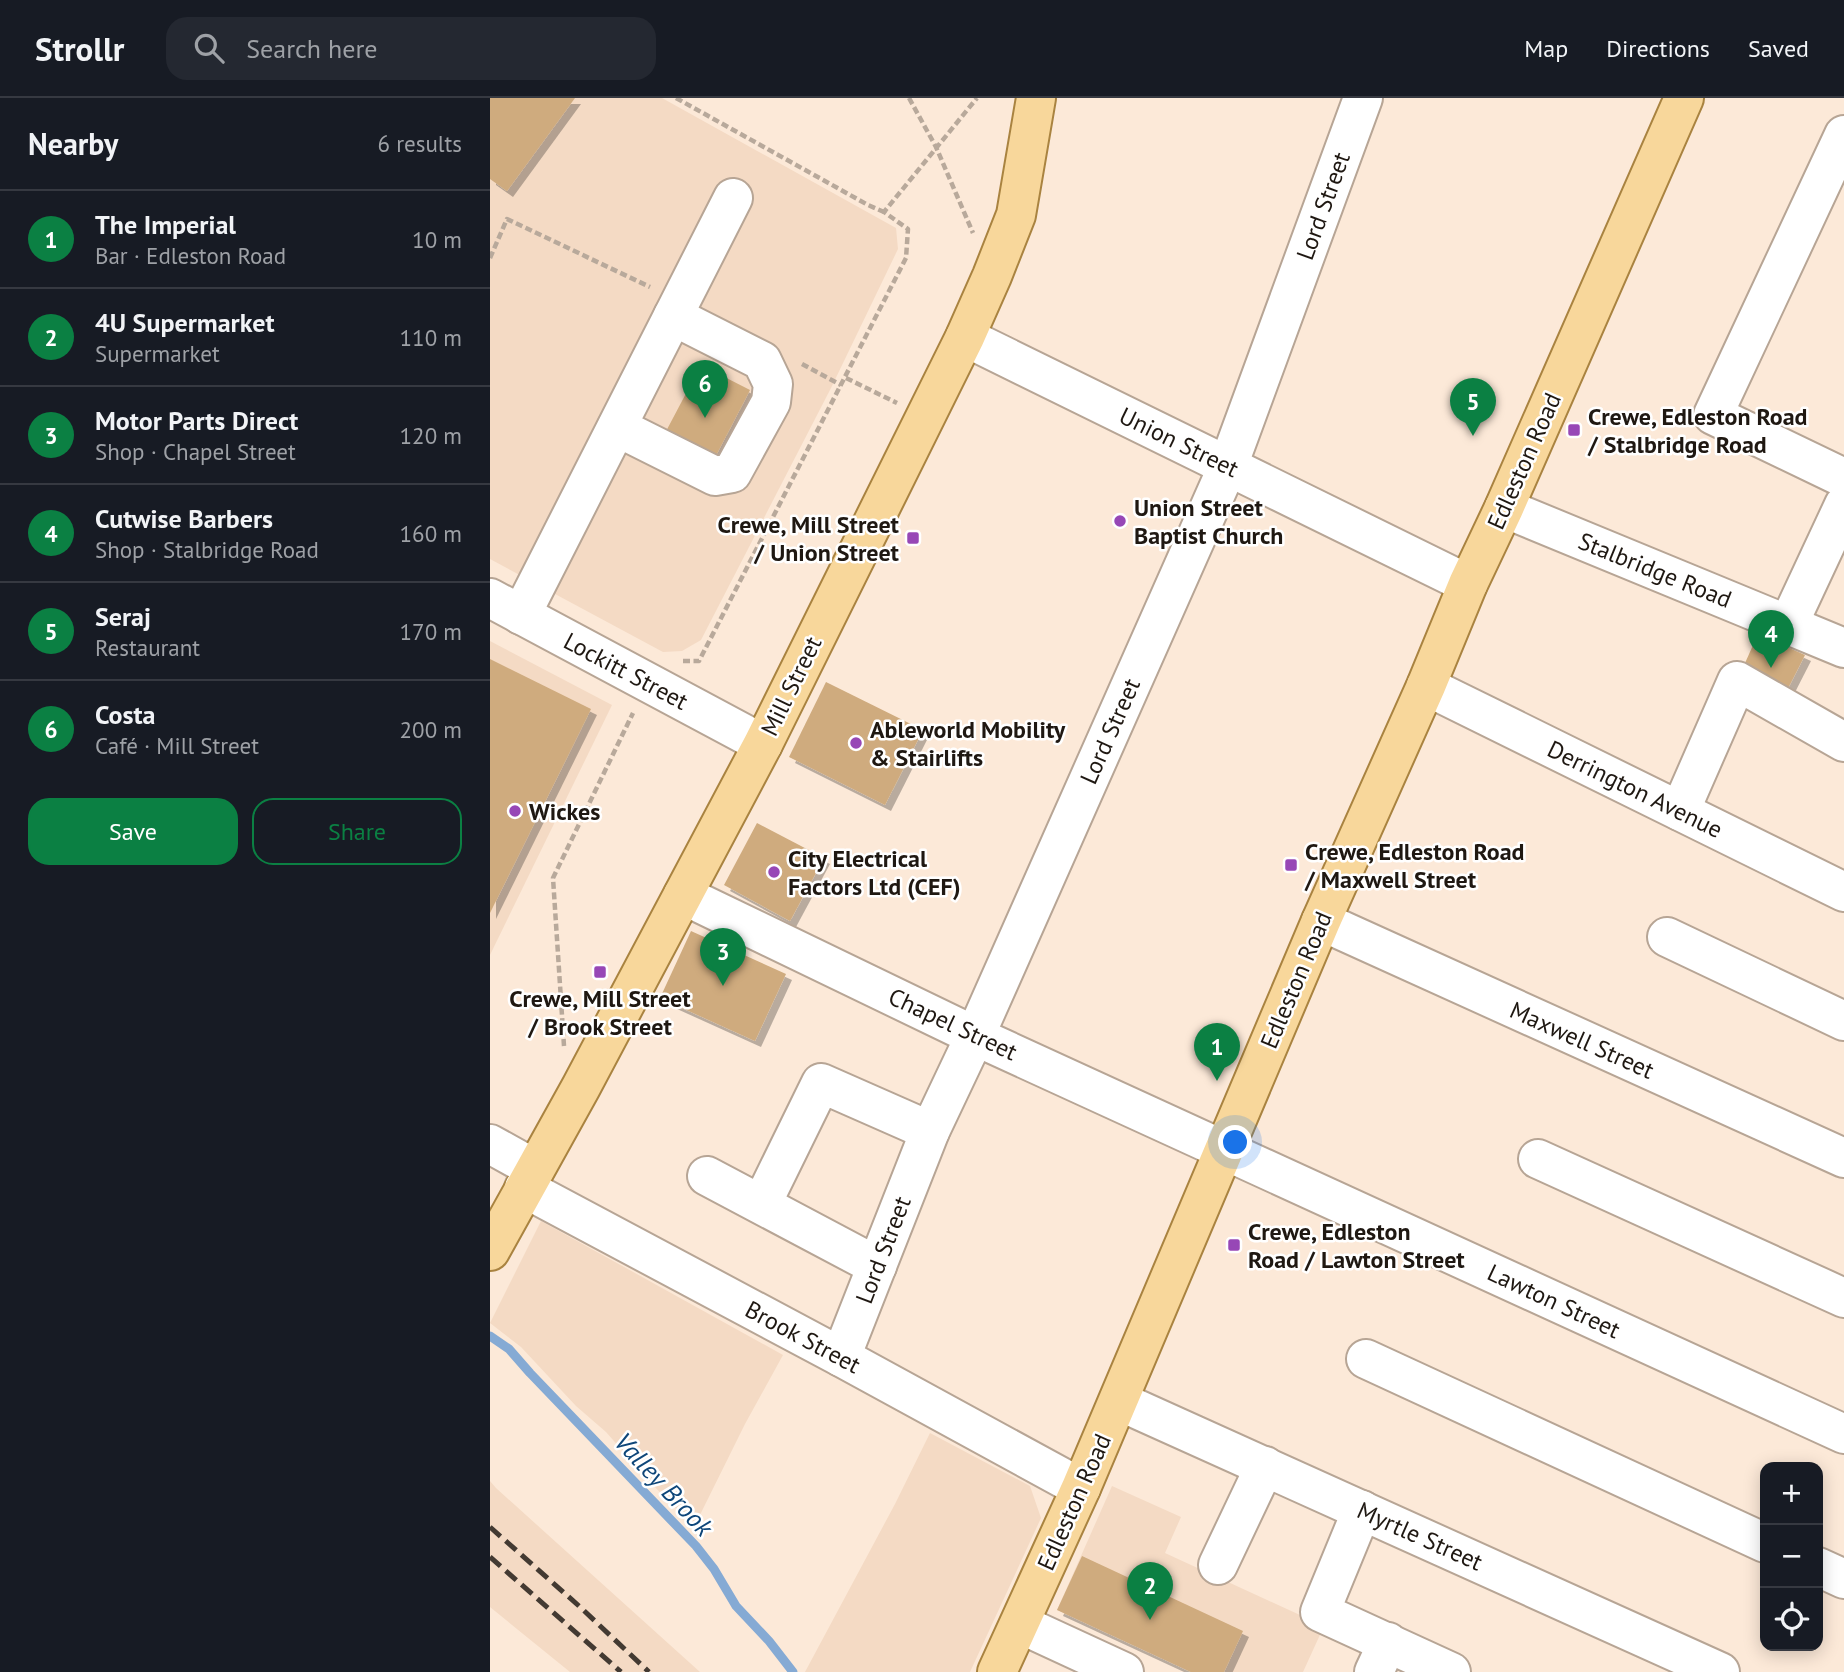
<!DOCTYPE html>
<meta charset="utf-8">
<style>
:root{--surface:#171b24;--page:#242831;--text:#f1f3f6;--muted:#9ea1a6;--line:#363941;--accent:#0b8043}
body{margin:0;font-family:"PT Sans",sans-serif;background:var(--page);color:var(--text)}
.controls{position:absolute;right:21px;bottom:21px;display:grid;overflow:hidden;border-radius:14px;box-shadow:0 4px 18px #0003}
.controls button{width:63px;height:63px;display:grid;place-items:center;padding:0;border:0;border-bottom:2px solid var(--line);background:var(--surface);color:var(--text);font:35px sans-serif}
.you{position:absolute;left:746px;top:1045px;width:24px;height:24px;margin:-18px;border:5px solid #fff;border-radius:50%;background:#1a73e8;box-shadow:0 0 0 10px #1a73e833}
.badge{display:grid;place-items:center;width:46px;height:46px;border-radius:50%;background:var(--accent);color:#fff;font-size:23px;font-weight:700}
.pin{position:absolute;translate:-50% -58px;filter:drop-shadow(0 2px 4px #0008)}
.pin::after{content:'';position:absolute;top:37px;width:24px;height:21px;background:inherit;clip-path:polygon(0 0,100% 0,50% 100%)}
.list{margin:0;padding:0;list-style:none}
h2{display:flex;justify-content:space-between;align-items:center;height:91px;margin:0;padding:0 28px;font-size:30px}
h2 small{font-size:23px;font-weight:400;color:var(--muted)}
.list li{display:grid;grid-template-columns:46px 1fr auto;gap:21px;align-items:center;box-sizing:border-box;height:98px;padding:0 28px;border-top:2px solid var(--line)}
.list b{display:block;font-size:26px;white-space:nowrap}
.list p{margin:0;font-size:23px;white-space:nowrap;color:var(--muted)}
.list em{font-size:23px;font-style:normal;color:var(--muted)}
.actions{display:flex;gap:14px;padding:21px 28px}
.actions a{flex:1;padding:16px 0;border:2px solid var(--accent);border-radius:21px;text-align:center;font-size:24px;color:var(--accent)}
.actions .main{background:var(--accent);color:#fff}
.icon{flex:none;width:38px;height:38px;fill:none;stroke:currentColor;stroke-width:2;stroke-linecap:round;stroke-linejoin:round}
.map{position:relative;flex:none;width:1354px;height:1574px;overflow:hidden}
header{display:flex;align-items:center;gap:42px;box-sizing:border-box;height:98px;padding:0 35px;background:var(--surface);border-bottom:2px solid var(--line)}
header strong{font-size:33px}
nav{display:flex;gap:38px;margin-inline-start:auto;font-size:24px}
.search{width:490px;height:63px;background:var(--page);display:flex;align-items:center;gap:18px;box-sizing:border-box;padding:0 24px;border-radius:21px;color:var(--muted);font-size:26px}
main{display:flex}
aside{flex:1;background:var(--surface)}
.map>svg:first-child{display:block}
.built{fill:#f4dac4}
.lines{fill:none;stroke-linecap:round;stroke-linejoin:round}
.stream{stroke:#85aad4;stroke-width:9}
.building{fill:#cfab7e;filter:url(#shadow)}
.minor-casing{stroke:#b7a595;stroke-width:42}
.major-casing{stroke:#a98340;stroke-width:42}
.path{stroke:#b8a99b;stroke-width:4.5;stroke-dasharray:7 3.5;stroke-linecap:butt}
.minor{stroke:#fff;stroke-width:38}
.major{stroke:#f8d79b;stroke-width:38}
.rail{stroke:#433a32;stroke-width:5;stroke-dasharray:14 7;stroke-linecap:butt}
.poi-dot{fill:#9747b6;stroke:#fff;stroke-width:2.5}
.labels{text-anchor:middle;dominant-baseline:central;stroke-width:5;stroke-linejoin:round;paint-order:stroke}
.street-label{font-size:24px;fill:#1f1812;stroke:#fff}
.poi-label{font-size:24px;font-weight:bold;fill:#1f1812;stroke:#fff;text-anchor:start}
.water-label{font-size:26px;font-style:italic;fill:#0e4679;stroke:#fff}
</style>
<header>
<strong>Strollr</strong>
<div class="search"><svg class="icon" aria-label="search" viewBox="0 0 24 24"><circle cx="10" cy="10" r="6"/><path d="M15 15l6 6"/></svg>Search here</div>
<nav><a>Map</a><a>Directions</a><a>Saved</a></nav>
</header>
<main>
<aside>
<h2>Nearby<small>6 results</small></h2>
<ul class="list">
<li><span class="badge">1</span><div><b>The Imperial</b><p>Bar · Edleston Road</p></div><em>10 m</em></li>
<li><span class="badge">2</span><div><b>4U Supermarket</b><p>Supermarket</p></div><em>110 m</em></li>
<li><span class="badge">3</span><div><b>Motor Parts Direct</b><p>Shop · Chapel Street</p></div><em>120 m</em></li>
<li><span class="badge">4</span><div><b>Cutwise Barbers</b><p>Shop · Stalbridge Road</p></div><em>160 m</em></li>
<li><span class="badge">5</span><div><b>Seraj</b><p>Restaurant</p></div><em>170 m</em></li>
<li><span class="badge">6</span><div><b>Costa</b><p>Café · Mill Street</p></div><em>200 m</em></li>
</ul>
<div class="actions"><a class="main">Save</a><a>Share</a></div>
</aside>
<div class="map">
<svg width="1354" height="1574" viewBox="0 0 1354 1574">
<defs>
<filter id="shadow"><feDropShadow dx="6" dy="6" stdDeviation="0" flood-color="#0004"/></filter>
</defs>
<rect width="100%" height="100%" fill="#fce9d8"/>
<g class="built">
<path d="M 0,0 L 172,0 L 406,130 L 408,151 L 341,290 L 211,542 L 192,553 L 173,554 L 0,461 Z"/>
<path d="M 0,543 L 122,607 L 0,857 Z"/>
<path d="M 51,1123 L 293,1257 L 255,1326 L 204,1429 L 159,1383 L 116,1334 L 86,1308 L 31,1249 L 0,1225 Z"/>
<path d="M 440,1335 L 540,1388 L 551,1420 L 480,1574 L 315,1574 L 405,1406 Z"/>
<path d="M 0,1383 L 6,1390 L 210,1574 L 80,1574 L 0,1509 Z"/>
<path d="M 622,1388 L 691,1419 L 675,1455 L 834,1528 L 813,1574 L 701,1574 L 567,1512 Z"/>
</g>
<g class="lines">
<path class="stream" d="M 0,1238 L 19,1251 L 40,1275 L 206,1448 L 224,1471 L 246,1508 L 279,1543 L 303,1574"/>
</g>
<g class="building">
<path d="M 0,0 L 85,0 L 17,93 L 0,81 Z"/>
<path d="M 211,267 L 260,292 L 222,365 L 173,339 Z"/>
<path d="M 1268,536 L 1315,557 L 1293,600 L 1247,583 Z"/>
<path d="M 0,561 L 101,611 L 0,815 Z"/>
<path d="M 336,584 L 433,632 L 395,707 L 299,659 Z"/>
<path d="M 267,725 L 334,760 L 300,823 L 234,787 Z"/>
<path d="M 201,833 L 296,876 L 265,943 L 170,900 Z"/>
<path d="M 592,1458 L 753,1533 L 734,1574 L 701,1574 L 567,1512 Z"/>
</g>
<g class="lines">
<defs>
<g id="minor">
<path d="M 1354,37 L 1223,317 L 1354,380"/>
<path d="M 475,239 L 978,486"/>
<path d="M 127,329 L 225,378 L 242,375 L 281,304 L 283,286 L 272,263 L 183,218"/>
<path d="M 1014,410 L 1354,550"/>
<path d="M 0,500 L 273,646"/>
<path d="M 31,517 L 243,100"/>
<path d="M 1298,527 L 1354,407"/>
<path d="M 936,588 L 1354,794"/>
<path d="M 1190,713 L 1247,583 L 1354,644"/>
<path d="M 193,797 L 485,938 L 1354,1336"/>
<path d="M 831,823 L 1354,1060"/>
<path d="M 1177,839 L 1354,923"/>
<path d="M 0,1046 L 45,1071"/>
<path d="M 1048,1061 L 1354,1200"/>
<path d="M 217,1078 L 387,1168"/>
<path d="M 34,1090 L 351,1259 L 591,1390"/>
<path d="M 279,1091 L 331,985 L 440,1033"/>
<path d="M 351,1259 L 440,1033 L 485,938 L 738,368 L 873,0"/>
<path d="M 876,1261 L 1275,1445"/>
<path d="M 629,1303 L 1230,1574"/>
<path d="M 872,1412 L 830,1514 L 961,1574"/>
<path d="M 728,1467 L 775,1368"/>
<path d="M 1328,1469 L 1354,1481"/>
<path d="M 530,1526 L 634,1574"/>
<path d="M 884,1574 L 898,1544"/>
</g>
<g id="major">
<path d="M 0,1153 L 91,989 L 273,646 L 475,239 L 502,178 L 526,117 L 546,0"/>
<path d="M 507,1574 L 591,1390 L 831,823 L 936,588 L 978,486 L 1014,410 L 1194,0"/>
</g>
</defs>
<use href="#minor" class="minor-casing"/>
<use href="#major" class="major-casing"/>
<g class="path">
<path d="M 186,0 L 378,107 L 394,114"/>
<path d="M 419,0 L 446,49 L 483,135"/>
<path d="M 0,160 L 17,121 L 160,189"/>
<path d="M 312,266 L 351,287"/>
<path d="M 356,280 L 407,305"/>
<path d="M 193,563 L 209,563 L 416,160 L 418,131 L 394,114 L 487,0"/>
<path d="M 74,948 L 63,780 L 143,615"/>
</g>
<use href="#minor" class="minor"/>
<use href="#major" class="major"/>
<g class="rail">
<path d="M 0,1429 L 89,1508 L 159,1574"/>
<path d="M 0,1459 L 131,1574"/>
</g>
</g>
<g class="poi-dot">
<rect x="1077" y="325" width="14" height="14" rx="3.5"/>
<circle cx="630" cy="423" r="7"/>
<rect x="416" y="433" width="14" height="14" rx="3.5"/>
<circle cx="366" cy="645" r="7"/>
<circle cx="25" cy="713" r="7"/>
<rect x="794" y="760" width="14" height="14" rx="3.5"/>
<circle cx="284" cy="774" r="7"/>
<rect x="103" y="867" width="14" height="14" rx="3.5"/>
<rect x="737" y="1140" width="14" height="14" rx="3.5"/>
</g>
<g class="labels">
<g class="street-label">
<text transform="translate(833 108) rotate(-70)">Lord Street</text>
<text transform="translate(689 344) rotate(26)">Union Street</text>
<text transform="translate(1034 363) rotate(-66)">Edleston Road</text>
<text transform="translate(1165 472) rotate(22)">Stalbridge Road</text>
<text transform="translate(136 573) rotate(28)">Lockitt Street</text>
<text transform="translate(301 588) rotate(-64)">Mill Street</text>
<text transform="translate(620 633) rotate(-66)">Lord Street</text>
<text transform="translate(1145 691) rotate(26)">Derrington Avenue</text>
<text transform="translate(806 882) rotate(-67)">Edleston Road</text>
<text transform="translate(463 926) rotate(25)">Chapel Street</text>
<text transform="translate(1092 942) rotate(24)">Maxwell Street</text>
<text transform="translate(393 1152) rotate(-69)">Lord Street</text>
<text transform="translate(1064 1203) rotate(25)">Lawton Street</text>
<text transform="translate(313 1239) rotate(28)">Brook Street</text>
<text transform="translate(584 1404) rotate(-66)">Edleston Road</text>
<text transform="translate(930 1438) rotate(24)">Myrtle Street</text>
</g>
<g class="poi-label">
<text x="1098" y="318">Crewe, Edleston Road<tspan x="1098" dy="28">/ Stalbridge Road</tspan></text>
<text x="644" y="409">Union Street<tspan x="644" dy="28">Baptist Church</tspan></text>
<text x="409" y="426" text-anchor="end">Crewe, Mill Street<tspan x="409" dy="28">/ Union Street</tspan></text>
<text x="380" y="631">Ableworld Mobility<tspan x="380" dy="28">&amp; Stairlifts</tspan></text>
<text x="39" y="713">Wickes</text>
<text x="815" y="753">Crewe, Edleston Road<tspan x="815" dy="28">/ Maxwell Street</tspan></text>
<text x="298" y="760">City Electrical<tspan x="298" dy="28">Factors Ltd (CEF)</tspan></text>
<text x="110" y="900" text-anchor="middle">Crewe, Mill Street<tspan x="110" dy="28">/ Brook Street</tspan></text>
<text x="758" y="1133">Crewe, Edleston<tspan x="758" dy="28">Road / Lawton Street</tspan></text>
</g>
<g class="water-label">
<text transform="translate(174 1386) rotate(47)">Valley Brook</text>
</g>
</g>
</svg>
<div class="controls">
<button>+</button>
<button>−</button>
<button><svg class="icon" aria-label="locate" viewBox="0 0 24 24"><circle cx="12" cy="12" r="6"/><path d="M12 2v4M12 18v4M2 12h4M18 12h4"/></svg></button>
</div>
<div class="you"></div>
<div class="pin badge" style="left:727px;top:983px">1</div>
<div class="pin badge" style="left:660px;top:1522px">2</div>
<div class="pin badge" style="left:233px;top:888px">3</div>
<div class="pin badge" style="left:1281px;top:570px">4</div>
<div class="pin badge" style="left:983px;top:338px">5</div>
<div class="pin badge" style="left:215px;top:320px">6</div>
</div>
</main>
